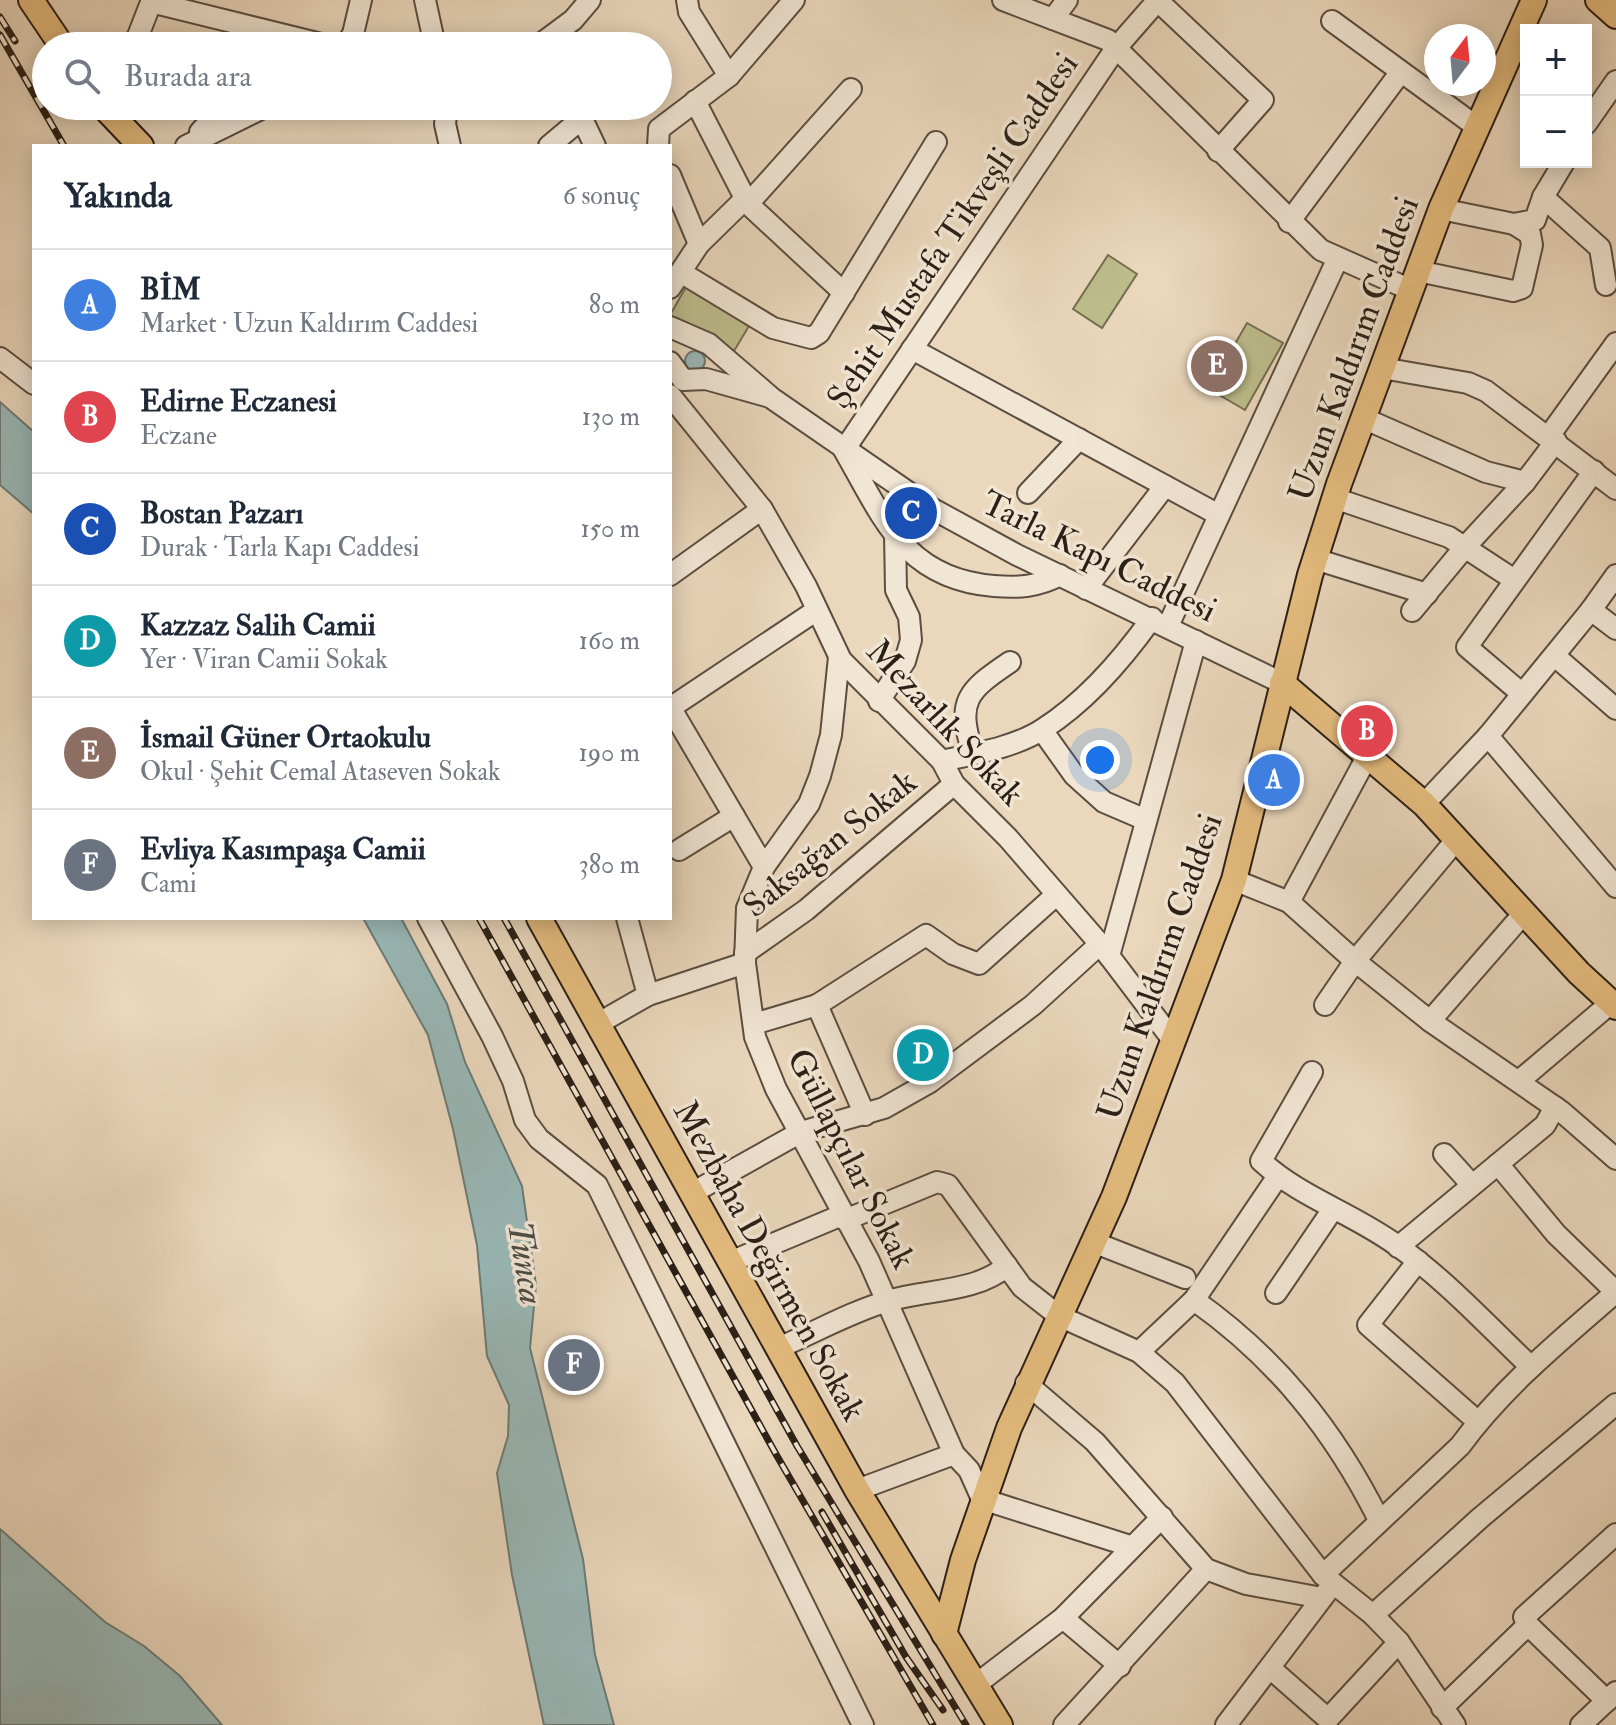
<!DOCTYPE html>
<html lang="tr">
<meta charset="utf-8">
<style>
:root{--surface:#fff;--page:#f2f2f3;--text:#1f2937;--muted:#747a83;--line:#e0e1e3;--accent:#111827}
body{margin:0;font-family:"IM FELL Double Pica",serif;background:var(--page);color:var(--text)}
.controls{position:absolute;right:24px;top:24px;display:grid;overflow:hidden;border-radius:0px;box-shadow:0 4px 20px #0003}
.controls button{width:72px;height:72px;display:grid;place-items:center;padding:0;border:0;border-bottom:2px solid var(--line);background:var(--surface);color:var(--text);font:40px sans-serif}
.compass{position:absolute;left:1424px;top:24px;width:72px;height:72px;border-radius:50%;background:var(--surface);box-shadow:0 4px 20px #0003;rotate:16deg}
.you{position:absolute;left:1100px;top:760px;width:28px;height:28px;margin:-20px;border:6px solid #fff;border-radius:50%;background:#1a73e8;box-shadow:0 0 0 12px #1a73e833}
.badge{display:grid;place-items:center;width:52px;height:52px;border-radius:50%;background:var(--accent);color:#fff;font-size:26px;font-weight:700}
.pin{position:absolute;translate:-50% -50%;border:4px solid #fff;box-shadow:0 2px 8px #0006}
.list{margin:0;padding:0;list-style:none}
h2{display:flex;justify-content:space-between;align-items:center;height:104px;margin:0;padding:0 32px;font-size:34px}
h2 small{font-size:26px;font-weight:400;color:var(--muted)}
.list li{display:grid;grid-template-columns:52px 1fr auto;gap:24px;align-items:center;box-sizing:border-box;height:112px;padding:0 32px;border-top:2px solid var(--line)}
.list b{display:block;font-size:30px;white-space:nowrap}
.list p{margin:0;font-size:26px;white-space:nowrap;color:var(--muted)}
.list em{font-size:26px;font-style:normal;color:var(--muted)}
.icon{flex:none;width:44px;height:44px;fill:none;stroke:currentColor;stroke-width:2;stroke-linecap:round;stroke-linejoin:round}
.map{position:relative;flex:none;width:1616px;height:1725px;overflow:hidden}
.search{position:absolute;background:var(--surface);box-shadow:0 4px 20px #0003;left:32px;top:32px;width:640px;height:88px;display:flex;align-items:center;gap:20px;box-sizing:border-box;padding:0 28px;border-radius:44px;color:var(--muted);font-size:30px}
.panel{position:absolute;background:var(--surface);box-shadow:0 4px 20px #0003;left:32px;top:144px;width:640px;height:776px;border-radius:0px}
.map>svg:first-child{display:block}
.green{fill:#bdbd8c;stroke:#746e51;stroke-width:2}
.water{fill:#99b8b7;stroke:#6d7b77;stroke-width:2}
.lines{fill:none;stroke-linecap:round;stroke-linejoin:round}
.minor-casing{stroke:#5b4d40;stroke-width:24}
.major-casing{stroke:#2b1f16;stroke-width:28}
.minor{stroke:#f1e5d3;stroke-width:20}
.major{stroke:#e5bc7e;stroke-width:24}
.rail-casing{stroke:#2b1f16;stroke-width:7}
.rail{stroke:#f1e5d3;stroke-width:4;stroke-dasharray:12;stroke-linecap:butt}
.labels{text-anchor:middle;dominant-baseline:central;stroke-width:7;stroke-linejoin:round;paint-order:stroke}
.street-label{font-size:34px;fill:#2b1f16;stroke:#f1e5d3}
.water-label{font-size:36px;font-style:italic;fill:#4c4d46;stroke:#f1e5d3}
</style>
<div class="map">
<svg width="1616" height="1725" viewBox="0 0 1616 1725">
<rect width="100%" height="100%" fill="#ead7bc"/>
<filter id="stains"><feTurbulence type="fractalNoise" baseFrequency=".0025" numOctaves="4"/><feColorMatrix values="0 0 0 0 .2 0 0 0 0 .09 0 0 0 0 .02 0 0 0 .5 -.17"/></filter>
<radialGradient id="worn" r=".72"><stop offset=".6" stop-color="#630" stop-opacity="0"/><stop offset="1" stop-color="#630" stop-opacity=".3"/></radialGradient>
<g class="green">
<path d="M 1108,255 L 1137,274 L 1102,328 L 1073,309 Z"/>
<path d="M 686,287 L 752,321 L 734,351 L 670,315 Z"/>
<path d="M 1247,323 L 1283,343 L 1245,410 L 1209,389 Z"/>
</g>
<g class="water">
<circle cx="695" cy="361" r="10"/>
<path d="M 0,402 L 34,432 L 34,514 L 0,485 Z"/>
<path d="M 363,918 L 401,918 L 447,1004 L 465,1062 L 522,1186 L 536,1285 L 530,1348 L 583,1559 L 595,1655 L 614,1725 L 544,1725 L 512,1575 L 497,1473 L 508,1436 L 509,1405 L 487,1356 L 477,1245 L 453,1129 L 428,1035 Z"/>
<path d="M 0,1529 L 105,1622 L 144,1646 L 180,1676 L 222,1725 L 0,1725 Z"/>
</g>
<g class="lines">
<defs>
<g id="minor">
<path d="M 425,0 L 435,46"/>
<path d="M 687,0 L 689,12 L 729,76"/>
<path d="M 1003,0 L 1108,40 L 1321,250 L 1411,290"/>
<path d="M 1158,1 L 1263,100 L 1218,151"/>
<path d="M 151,2 L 329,46"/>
<path d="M 1053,19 L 1067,0"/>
<path d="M 1332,21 L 1477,127"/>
<path d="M 134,46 L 152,0"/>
<path d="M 345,46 L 353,34 L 361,0"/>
<path d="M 538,46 L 573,20 L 590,0"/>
<path d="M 695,101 L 748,204 L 844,293"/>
<path d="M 447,106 L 445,124 L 450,146"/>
<path d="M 1586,124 L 1616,81"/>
<path d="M 200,132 L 224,106"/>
<path d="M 186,146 L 267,106"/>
<path d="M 549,146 L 574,125 L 585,125 L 595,146"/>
<path d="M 658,146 L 659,129 L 729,76 L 794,0"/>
<path d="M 670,175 L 699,244"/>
<path d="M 1543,197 L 1600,248 L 1606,285"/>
<path d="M 748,204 L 851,89"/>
<path d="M 1441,209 L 1514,224 L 1535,220 L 1543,197 L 1564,162"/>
<path d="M 1289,222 L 1400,73"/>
<path d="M 1418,271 L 1513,291 L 1522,288 L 1532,245 L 1530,234 L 1514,224"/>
<path d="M 682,273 L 773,328 L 811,338 L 819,333 L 936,142"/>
<path d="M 670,288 L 699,244 L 745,199"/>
<path d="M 670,327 L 709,344 L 773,399 L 931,508 L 1017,555 L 1282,683"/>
<path d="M 912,349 L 1219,515"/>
<path d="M 0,358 L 34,384"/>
<path d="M 670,362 L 683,380 L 706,379 L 770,397"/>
<path d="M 1382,368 L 1468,383 L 1486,391 L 1616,489"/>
<path d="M 670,395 L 762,509 L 806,586 L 841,660 L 942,761 L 954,784 L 1008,838 L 1100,944 L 1172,1039"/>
<path d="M 1363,418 L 1486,472 L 1525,482 L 1556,441"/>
<path d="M 1549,436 L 1616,343"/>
<path d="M 1028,493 L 1079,439"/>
<path d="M 1334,498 L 1449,537 L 1513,579"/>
<path d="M 1315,559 L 1427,594"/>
<path d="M 670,575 L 762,509"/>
<path d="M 1060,575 C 1038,587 1018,588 994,586 C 905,579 883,518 844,450 L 1116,48 L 1158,0"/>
<path d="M 1086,589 L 1165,486"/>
<path d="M 1591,610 L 1616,575"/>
<path d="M 1412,611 L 1465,547 L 1525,482"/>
<path d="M 1168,626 L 1338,258"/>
<path d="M 839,657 L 831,735 L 820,776 L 809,804 L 764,867 L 747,908 L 745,963 L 755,1037 L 776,1089 L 869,1261 L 954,1454 L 969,1470 L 982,1499 L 1130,1546"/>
<path d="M 1556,657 L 1616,709"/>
<path d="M 1521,693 L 1467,647 L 1594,471"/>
<path d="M 879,701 L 905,661 L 911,640 L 909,617 L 896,590 L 895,534"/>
<path d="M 670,707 L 764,867"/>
<path d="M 670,708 L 817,610"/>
<path d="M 1042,730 L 1074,775 L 1104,802 L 1146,820"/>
<path d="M 1488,736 L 1616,887"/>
<path d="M 973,753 C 956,701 967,691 1010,662"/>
<path d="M 942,761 C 974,754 1016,747 1043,729 C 1087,701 1122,660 1152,618"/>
<path d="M 1424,804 L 1488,736 L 1591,610 L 1616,629"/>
<path d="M 679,850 L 734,816"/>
<path d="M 1234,880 L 1289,902 L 1355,961 L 1430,1021 L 1562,1112 L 1616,1159"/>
<path d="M 1289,902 L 1369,753"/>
<path d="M 428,918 L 492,1036 L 513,1081 L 525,1120 L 539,1139 L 597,1185 L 863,1725"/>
<path d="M 627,918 L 648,995"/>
<path d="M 745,953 L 806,910 L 954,784"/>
<path d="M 1109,956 L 1196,641"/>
<path d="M 817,1005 L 865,1115"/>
<path d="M 1325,1005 L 1355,961 L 1457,839"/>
<path d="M 1430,1021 L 1525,912"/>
<path d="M 599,1023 L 648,995 L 745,963"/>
<path d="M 754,1024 L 817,1005 L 926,935 L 953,954 L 979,964 L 1056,895"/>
<path d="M 1312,1072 L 1261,1161 C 1300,1197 1352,1213 1395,1244 C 1445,1279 1487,1325 1531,1367"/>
<path d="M 1519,1081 L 1611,1003"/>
<path d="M 1444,1154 L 1472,1185"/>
<path d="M 1498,1164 L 1556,1234 L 1616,1292"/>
<path d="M 692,1193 L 801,1132 L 884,1108 L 930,1082 L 1033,1005 L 1100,944"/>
<path d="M 845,1220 L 937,1182 L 948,1185 L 1022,1287 L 1059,1316 L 1139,1352 L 1175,1383 L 1323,1575 L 1373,1615 L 1399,1642 L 1455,1725"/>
<path d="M 1093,1242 L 1185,1278"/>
<path d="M 1398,1247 L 1545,1125 L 1555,1107"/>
<path d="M 1418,1261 L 1368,1325 L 1477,1421"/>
<path d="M 730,1262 L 842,1215"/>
<path d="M 1276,1293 L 1333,1209"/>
<path d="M 1194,1300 C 1276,1358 1334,1430 1379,1520"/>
<path d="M 778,1348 C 814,1333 850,1312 888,1301 C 926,1289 975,1293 1007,1266"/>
<path d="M 1139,1352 L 1194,1300 L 1278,1176"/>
<path d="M 1026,1383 L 1095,1442 L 1206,1569 L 1246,1584 L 1322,1598"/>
<path d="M 857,1490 L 954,1454"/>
<path d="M 1323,1575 L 1460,1446 C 1503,1387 1561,1340 1616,1292"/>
<path d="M 1373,1615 L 1479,1519 L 1616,1404"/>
<path d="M 1063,1618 L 1120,1666"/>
<path d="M 1528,1625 L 1524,1617 L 1616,1534"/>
<path d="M 1270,1668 L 1328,1719 L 1399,1642"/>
<path d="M 974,1686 L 1063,1618 L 1162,1517"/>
<path d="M 1442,1708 L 1528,1625 L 1607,1701"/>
<path d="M 1064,1725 L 1206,1569"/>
<path d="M 1226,1725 L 1329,1589"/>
<path d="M 1581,1725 L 1616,1692"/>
</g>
<g id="major">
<path d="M 31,0 L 62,46"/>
<path d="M 1598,0 L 1616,16"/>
<path d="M 103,106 L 141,146"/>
<path d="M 1282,683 L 1424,804 L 1579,973 L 1616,1007"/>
<path d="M 539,918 L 857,1490 L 1000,1725"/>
<path d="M 944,1634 L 963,1560 L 1009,1428 L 1114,1197 L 1234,880 L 1310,575 L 1339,484 L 1441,209 L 1534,0"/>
</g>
</defs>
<use href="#minor" class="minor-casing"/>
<use href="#major" class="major-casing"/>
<use href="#minor" class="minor"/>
<use href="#major" class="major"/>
<defs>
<g id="rail">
<path d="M 0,17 L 15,41"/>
<path d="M 0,35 L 64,146"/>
<path d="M 479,918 L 777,1456 L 933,1725"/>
<path d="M 504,918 L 797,1446 L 966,1725"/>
<path d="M 822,1512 L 906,1657 L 943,1710"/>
</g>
</defs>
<use href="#rail" class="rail-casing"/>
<use href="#rail" class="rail"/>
</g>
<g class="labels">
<g class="street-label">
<text transform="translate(953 231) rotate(-56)">Şehit Mustafa Tikveşli Caddesi</text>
<text transform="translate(1354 349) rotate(-70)">Uzun Kaldırım Caddesi</text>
<text transform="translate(1099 557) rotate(26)">Tarla Kapı Caddesi</text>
<text transform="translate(945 723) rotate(47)">Mezarlık Sokak</text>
<text transform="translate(830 844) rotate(-39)">Saksağan Sokak</text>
<text transform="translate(1160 967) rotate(-71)">Uzun Kaldırım Caddesi</text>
<text transform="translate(851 1159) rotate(63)">Güllapçılar Sokak</text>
<text transform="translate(769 1261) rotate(61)">Mezbaha Değirmen Sokak</text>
</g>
<g class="water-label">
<text transform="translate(526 1263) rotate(81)">Tunca</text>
</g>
</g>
<rect width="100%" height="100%" filter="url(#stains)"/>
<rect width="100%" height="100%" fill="url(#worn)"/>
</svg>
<div class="controls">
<button>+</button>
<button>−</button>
</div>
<svg class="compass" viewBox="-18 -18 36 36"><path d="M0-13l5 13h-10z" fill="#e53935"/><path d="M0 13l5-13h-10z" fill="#747a83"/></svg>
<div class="you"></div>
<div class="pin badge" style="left:1274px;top:780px;background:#3f7fe0">A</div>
<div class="pin badge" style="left:1367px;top:731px;background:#e0444e">B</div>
<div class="pin badge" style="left:911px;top:513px;background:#1a4fb4">C</div>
<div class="pin badge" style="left:923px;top:1055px;background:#0f9aa8">D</div>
<div class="pin badge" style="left:1217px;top:366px;background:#8d6e63">E</div>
<div class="pin badge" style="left:574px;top:1365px;background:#6b7280">F</div>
<div class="search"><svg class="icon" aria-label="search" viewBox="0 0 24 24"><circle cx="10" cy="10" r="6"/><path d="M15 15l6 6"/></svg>Burada ara</div>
<section class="panel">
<h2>Yakında<small>6 sonuç</small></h2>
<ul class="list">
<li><span class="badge" style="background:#3f7fe0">A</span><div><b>BİM</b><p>Market · Uzun Kaldırım Caddesi</p></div><em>80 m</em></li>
<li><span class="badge" style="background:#e0444e">B</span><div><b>Edirne Eczanesi</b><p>Eczane</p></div><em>130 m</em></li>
<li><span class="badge" style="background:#1a4fb4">C</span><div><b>Bostan Pazarı</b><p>Durak · Tarla Kapı Caddesi</p></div><em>150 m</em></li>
<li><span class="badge" style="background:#0f9aa8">D</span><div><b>Kazzaz Salih Camii</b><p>Yer · Viran Camii Sokak</p></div><em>160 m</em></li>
<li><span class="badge" style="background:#8d6e63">E</span><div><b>İsmail Güner Ortaokulu</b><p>Okul · Şehit Cemal Ataseven Sokak</p></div><em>190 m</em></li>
<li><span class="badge" style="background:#6b7280">F</span><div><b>Evliya Kasımpaşa Camii</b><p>Cami</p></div><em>380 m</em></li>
</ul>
</section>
</div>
